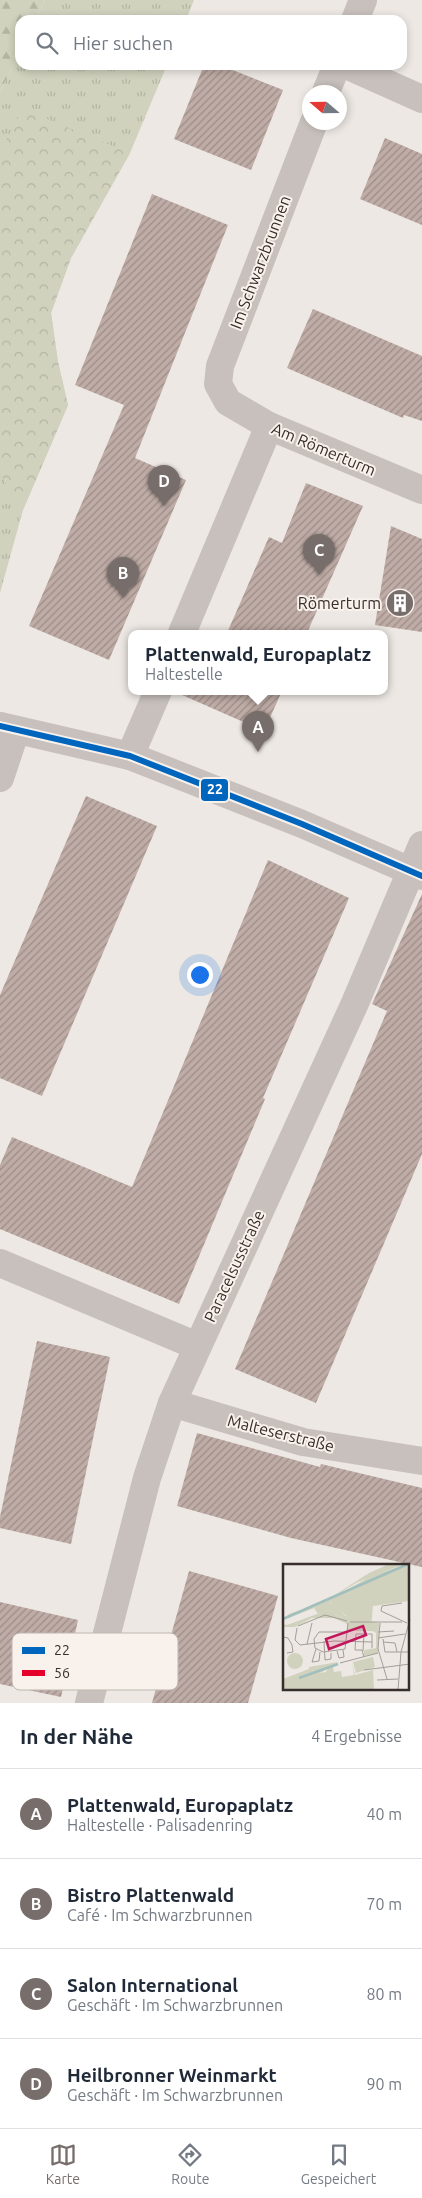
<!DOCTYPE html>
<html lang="de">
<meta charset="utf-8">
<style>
:root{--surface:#fff;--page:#f6f6f7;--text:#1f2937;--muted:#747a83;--line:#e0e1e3;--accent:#776e6b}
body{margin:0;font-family:Ubuntu,sans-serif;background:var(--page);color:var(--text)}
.compass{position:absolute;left:302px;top:85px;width:45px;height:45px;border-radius:50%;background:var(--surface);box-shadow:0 2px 8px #0003;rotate:290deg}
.you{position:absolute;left:199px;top:974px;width:18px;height:18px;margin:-12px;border:4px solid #fff;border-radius:50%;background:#1a73e8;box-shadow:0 0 0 8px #1a73e833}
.badge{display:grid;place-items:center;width:32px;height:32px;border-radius:50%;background:var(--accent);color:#fff;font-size:16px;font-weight:700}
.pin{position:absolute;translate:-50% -41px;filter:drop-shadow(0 1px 2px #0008)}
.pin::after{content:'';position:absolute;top:26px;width:18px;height:15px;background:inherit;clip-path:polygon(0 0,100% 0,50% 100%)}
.popup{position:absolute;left:128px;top:630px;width:260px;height:65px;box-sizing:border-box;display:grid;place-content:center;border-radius:10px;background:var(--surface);filter:drop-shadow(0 1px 4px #0005);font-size:16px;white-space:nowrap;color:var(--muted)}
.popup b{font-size:19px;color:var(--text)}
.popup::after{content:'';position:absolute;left:50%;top:100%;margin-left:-10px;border:10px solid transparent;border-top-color:var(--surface)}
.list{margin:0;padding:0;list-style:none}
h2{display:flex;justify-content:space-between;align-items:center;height:65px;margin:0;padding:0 20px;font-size:21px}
h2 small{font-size:16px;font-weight:400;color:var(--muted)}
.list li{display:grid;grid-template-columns:32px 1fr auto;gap:15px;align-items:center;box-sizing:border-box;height:90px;padding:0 20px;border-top:1px solid var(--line)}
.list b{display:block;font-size:19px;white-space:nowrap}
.list p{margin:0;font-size:16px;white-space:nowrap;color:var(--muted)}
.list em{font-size:16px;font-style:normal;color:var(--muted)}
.icon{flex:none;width:28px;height:28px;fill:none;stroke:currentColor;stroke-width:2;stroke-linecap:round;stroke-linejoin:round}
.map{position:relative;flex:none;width:422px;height:1703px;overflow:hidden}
.search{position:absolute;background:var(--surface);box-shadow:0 2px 8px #0003;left:15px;right:15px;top:15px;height:55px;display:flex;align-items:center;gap:12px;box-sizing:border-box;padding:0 18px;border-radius:15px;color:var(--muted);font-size:19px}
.sheet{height:425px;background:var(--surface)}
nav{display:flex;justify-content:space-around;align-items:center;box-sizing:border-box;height:70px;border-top:1px solid var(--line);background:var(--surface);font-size:14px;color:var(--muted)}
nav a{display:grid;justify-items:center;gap:2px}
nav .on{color:var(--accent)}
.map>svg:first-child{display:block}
.grass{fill:url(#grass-tufts)}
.forest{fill:url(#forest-firs)}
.park{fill:url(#park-crowns)}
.building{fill:url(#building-hatch)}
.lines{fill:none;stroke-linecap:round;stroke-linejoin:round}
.minor{stroke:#c7c0bc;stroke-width:28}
.bus-1-casing{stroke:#f9f2ec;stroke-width:10}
.bus-1{stroke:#0065bd;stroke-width:6}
.labels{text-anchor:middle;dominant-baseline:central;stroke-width:4;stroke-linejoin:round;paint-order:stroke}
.street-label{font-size:16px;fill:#372d2a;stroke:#f9f2ec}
.poi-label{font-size:16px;fill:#372d2a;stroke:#f9f2ec;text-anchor:end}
.inset-river{fill:none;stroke:#a1bfbc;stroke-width:2.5}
.inset-road{fill:none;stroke:#a49d99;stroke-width:1}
.view{fill:#c2185b;fill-opacity:0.15;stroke:#c2185b;stroke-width:2.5}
.inset-edge{fill:none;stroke:#372d2a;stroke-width:2.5}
.key{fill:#f9f2ec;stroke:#bfb7b2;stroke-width:1}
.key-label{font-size:14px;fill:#372d2a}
.line-badge{stroke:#f9f2ec;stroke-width:2}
.badge-label{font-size:14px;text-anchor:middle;font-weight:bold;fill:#fff}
</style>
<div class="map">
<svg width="422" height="1703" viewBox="0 0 422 1703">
<defs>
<pattern id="grass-tufts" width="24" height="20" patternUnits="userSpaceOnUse" patternTransform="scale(1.25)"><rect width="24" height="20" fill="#d0d2be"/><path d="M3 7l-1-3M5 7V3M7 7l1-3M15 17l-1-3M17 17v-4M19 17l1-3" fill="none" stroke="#b3b5a3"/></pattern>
<pattern id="forest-firs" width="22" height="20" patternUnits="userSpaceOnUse" patternTransform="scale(1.25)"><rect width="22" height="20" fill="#d0d2be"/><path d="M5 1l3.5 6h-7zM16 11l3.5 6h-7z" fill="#b3b5a3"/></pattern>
<pattern id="park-crowns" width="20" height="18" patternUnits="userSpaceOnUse" patternTransform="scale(1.25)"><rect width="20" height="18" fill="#d0d2be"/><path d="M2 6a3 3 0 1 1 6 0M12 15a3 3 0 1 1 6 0" fill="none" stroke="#b3b5a3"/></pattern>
<pattern id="building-hatch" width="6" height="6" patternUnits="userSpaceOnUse" patternTransform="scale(1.25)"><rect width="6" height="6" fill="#bfaca6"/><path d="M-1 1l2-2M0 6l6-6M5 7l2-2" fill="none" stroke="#9c8c87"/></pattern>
</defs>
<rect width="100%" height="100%" fill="#ede8e3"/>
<g class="grass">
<path d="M 45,0 L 194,0 L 186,20 L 35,20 Z"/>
<path d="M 20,51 L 20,65 L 167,65 L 130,153 L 71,258 L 51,313 L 58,362 L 68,405 L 23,510 L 0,593 L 0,92 Z"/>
</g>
<path class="forest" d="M 0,0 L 45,0 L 35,20 L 20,20 L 20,51 L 0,92 Z"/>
<path class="park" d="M 23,109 L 130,153 L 71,258 L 51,313 L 58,362 L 68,405 L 23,510 L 0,474 L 0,151 Z"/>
<g class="building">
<path d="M 204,65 L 220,65 L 283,90 L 251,170 L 174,139 Z"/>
<path d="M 385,138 L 422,154 L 422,225 L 360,199 Z"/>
<path d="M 152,194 L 228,225 L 135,458 L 186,480 L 109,660 L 29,626 L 124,405 L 75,385 Z"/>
<path d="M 313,309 L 422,356 L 422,421 L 404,415 L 403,418 L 287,368 Z"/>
<path d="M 306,483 L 363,506 L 307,633 L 227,633 L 269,537 L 282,543 Z"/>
<path d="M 391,526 L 422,539 L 422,632 L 375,625 Z"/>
<path d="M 173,691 L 282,691 L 264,731 Z"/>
<path d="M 86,796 L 157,826 L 42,1096 L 0,1078 L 0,995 Z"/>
<path d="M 268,860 L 349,898 L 263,1098 L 265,1099 L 179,1304 L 0,1229 L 0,1165 L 12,1137 L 132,1187 Z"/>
<path d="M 422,894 L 422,1154 L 316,1403 L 235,1369 L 387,1011 L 372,1004 Z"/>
<path d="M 37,1341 L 110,1357 L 71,1544 L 0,1528 L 0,1517 Z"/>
<path d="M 197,1433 L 320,1467 L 321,1464 L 422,1488 L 422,1567 L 291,1538 L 177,1506 Z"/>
<path d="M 189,1571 L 278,1596 L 248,1703 L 152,1703 Z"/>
<path d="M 0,1602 L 78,1620 L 61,1697 L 0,1684 Z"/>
</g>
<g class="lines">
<g class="minor">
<path d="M 355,20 L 363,0"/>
<path d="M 346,65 L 422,99"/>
<path d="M 326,92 L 337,65"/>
<path d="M 314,122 L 220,366 L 218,384 L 228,402 L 269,426 L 422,490"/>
<path d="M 182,633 L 269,426"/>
<path d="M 0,726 L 130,756 L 302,824 L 422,876"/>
<path d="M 130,756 L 158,691"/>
<path d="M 0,778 L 16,730"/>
<path d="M 0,1263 L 197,1346"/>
<path d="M 172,1403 L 303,1442 L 422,1461"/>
<path d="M 89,1703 L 147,1478 L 172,1403 L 355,1003 L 422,845"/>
</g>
<defs>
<path id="bus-1" d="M 0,726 L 130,756 L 302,824 L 422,876"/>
</defs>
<use href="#bus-1" class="bus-1-casing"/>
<use href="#bus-1" class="bus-1"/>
</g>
<defs>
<symbol id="building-disc" viewBox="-11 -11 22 22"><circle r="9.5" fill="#776e6b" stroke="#f9f2ec"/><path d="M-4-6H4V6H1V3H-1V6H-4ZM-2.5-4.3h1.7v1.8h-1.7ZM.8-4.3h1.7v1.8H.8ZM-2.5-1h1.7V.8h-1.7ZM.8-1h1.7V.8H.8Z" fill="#fff"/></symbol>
</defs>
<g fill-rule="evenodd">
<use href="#building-disc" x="384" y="587" width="32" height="32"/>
</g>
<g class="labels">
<g class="street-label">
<text transform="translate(260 262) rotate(-69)">Im Schwarzbrunnen</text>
<text transform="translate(324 449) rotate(23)">Am Römerturm</text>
<text transform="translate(234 1266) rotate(-65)">Paracelsusstraße</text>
<text transform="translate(281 1433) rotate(14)">Malteserstraße</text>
</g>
<g class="poi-label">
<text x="381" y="603">Römerturm</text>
</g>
</g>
<g transform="translate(283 1564)">
<rect width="126" height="126" fill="#ede8e3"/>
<path d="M 121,0 L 75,18 L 44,36 L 86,9 L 104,1 ZM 47,37 L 53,42 L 62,52 L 96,59 L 95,89 L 81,92 L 81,86 L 93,84 L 93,69 L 90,67 L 64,67 L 64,60 L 51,54 L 29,54 L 12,63 L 0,63 L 0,60 L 4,61 L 45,46 L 59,54 L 61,52 ZM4 97a8 8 0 1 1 16 0a8 8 0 1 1-16 0ZM 55,98 L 37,109 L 26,105 L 26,103 Z" fill="#d0d2be"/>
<path d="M 126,0 L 126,37 L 90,42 L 88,64 L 74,61 L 47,38 L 0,56 L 6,50 L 46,36 L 90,11 ZM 69,98 L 72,111 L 90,106 L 91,126 L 0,126 L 0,115 L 26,105 L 37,109 L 43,108 L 46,102 L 55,100 L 50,103 L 51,108 L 58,107 L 59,113 L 71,111 Z" fill="#d0d2be"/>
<path d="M 46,38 L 52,42 L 62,52 L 59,54 L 45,46 L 35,50 L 31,44 Z" fill="#d0d2be"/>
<path d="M 90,93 L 92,103 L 73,109 L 70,98 Z" fill="#d0d2be"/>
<path class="inset-river" d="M 0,55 L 125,0M 16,114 L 55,100"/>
<path class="inset-road" d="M 119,39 L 99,42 L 98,47 L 124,59M 67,58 L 119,58M 97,59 L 95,85 L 104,115M 15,62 L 42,51 L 64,57M 14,64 L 12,76 L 17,81 L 51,77 L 89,78M 64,68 L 36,68 L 31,75 L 32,84 L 40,88 L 62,85 L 65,59M 95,68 L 111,67M 0,73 L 5,74 L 9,81 L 10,88 L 4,89M 95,74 L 122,70M 100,75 L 102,88 L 127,88M 41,77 L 42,96 L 48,95 L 48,89M 100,78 L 112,79 L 114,88M 24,80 L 29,59M 33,85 L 29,98 L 36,97 L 37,88M 54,87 L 56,94 L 61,93 L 60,86M 80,87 L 81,70M 81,93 L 79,86 L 72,86 L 73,70 L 89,70 L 89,84M 57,99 L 95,89M 81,106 L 127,100M 94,116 L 115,115M 115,126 L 118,88 L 127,55"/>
<path class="view" d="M 80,62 L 83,71 L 46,85 L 43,75 Z"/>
<rect width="126" height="126" class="inset-edge"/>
</g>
<rect x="12" y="1633" width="166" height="57" rx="8" class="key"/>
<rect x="22" y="1647" width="23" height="7" fill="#0065bd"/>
<rect x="22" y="1670" width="23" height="6" fill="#e4002b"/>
<g class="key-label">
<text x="54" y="1655">22</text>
<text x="54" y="1678">56</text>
</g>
<rect class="line-badge" x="200" y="778" width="29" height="24" rx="5" fill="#0065bd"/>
<g class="badge-label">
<text x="215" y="794">22</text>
</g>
</svg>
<svg class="compass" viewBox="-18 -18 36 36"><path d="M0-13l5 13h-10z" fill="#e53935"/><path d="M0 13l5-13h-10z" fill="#747a83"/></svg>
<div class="you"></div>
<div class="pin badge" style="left:258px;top:752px">A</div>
<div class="popup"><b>Plattenwald, Europaplatz</b>Haltestelle</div>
<div class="pin badge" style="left:123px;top:598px">B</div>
<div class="pin badge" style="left:319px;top:575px">C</div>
<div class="pin badge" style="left:164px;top:506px">D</div>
<div class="search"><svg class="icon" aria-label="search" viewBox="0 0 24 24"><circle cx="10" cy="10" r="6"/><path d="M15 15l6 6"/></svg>Hier suchen</div>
</div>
<section class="sheet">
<h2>In der Nähe<small>4 Ergebnisse</small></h2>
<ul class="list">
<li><span class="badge">A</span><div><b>Plattenwald, Europaplatz</b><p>Haltestelle · Palisadenring</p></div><em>40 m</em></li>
<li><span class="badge">B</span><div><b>Bistro Plattenwald</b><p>Café · Im Schwarzbrunnen</p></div><em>70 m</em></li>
<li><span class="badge">C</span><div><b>Salon International</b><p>Geschäft · Im Schwarzbrunnen</p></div><em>80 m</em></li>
<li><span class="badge">D</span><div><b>Heilbronner Weinmarkt</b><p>Geschäft · Im Schwarzbrunnen</p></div><em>90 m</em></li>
</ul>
</section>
<nav>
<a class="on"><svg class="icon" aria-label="map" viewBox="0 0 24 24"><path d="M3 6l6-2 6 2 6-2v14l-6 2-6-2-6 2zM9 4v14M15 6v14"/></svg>Karte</a>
<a><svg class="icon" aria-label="directions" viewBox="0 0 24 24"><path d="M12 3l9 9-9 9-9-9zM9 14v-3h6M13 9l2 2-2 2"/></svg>Route</a>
<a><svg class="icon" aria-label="saved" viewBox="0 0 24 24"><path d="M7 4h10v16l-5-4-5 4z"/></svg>Gespeichert</a>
</nav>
